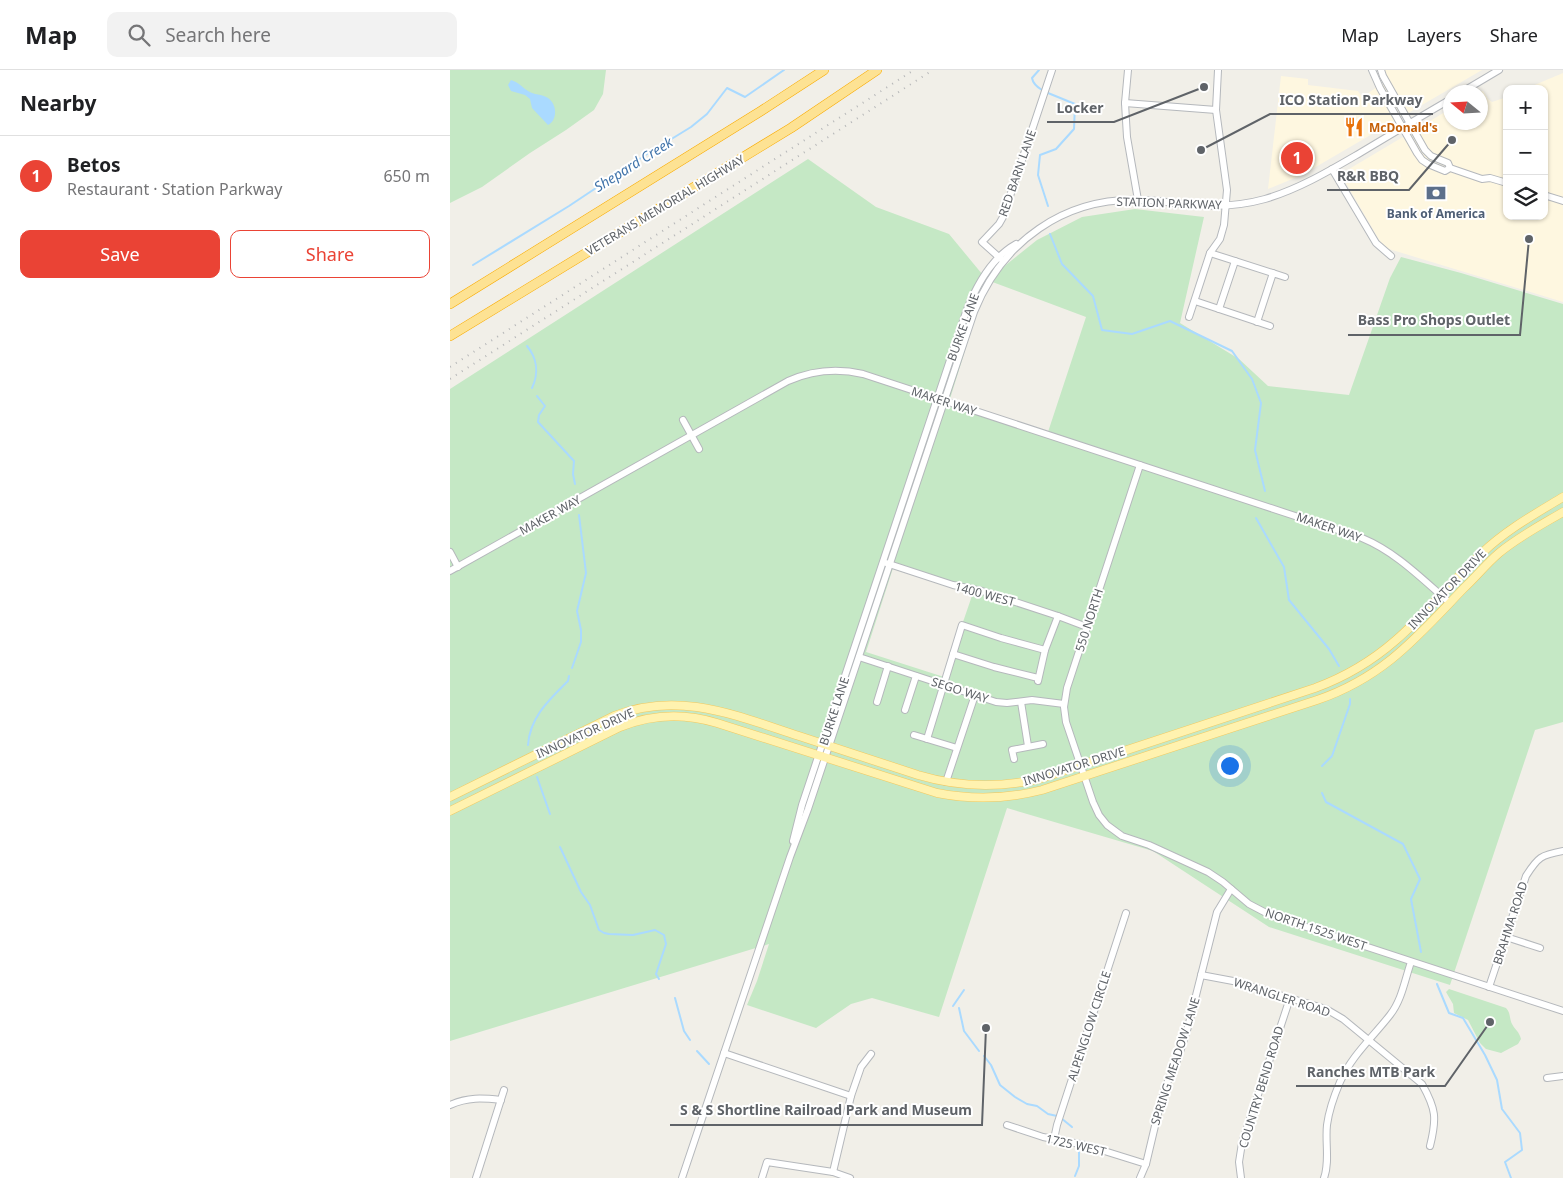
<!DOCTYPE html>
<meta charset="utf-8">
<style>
:root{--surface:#fff;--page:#f2f2f2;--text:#202124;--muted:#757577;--line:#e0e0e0;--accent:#ea4335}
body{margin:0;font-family:"Noto Sans",sans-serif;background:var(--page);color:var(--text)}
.controls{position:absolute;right:15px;top:15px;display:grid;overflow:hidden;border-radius:10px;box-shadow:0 1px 4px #0004}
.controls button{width:45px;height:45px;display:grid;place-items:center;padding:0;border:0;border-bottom:1px solid var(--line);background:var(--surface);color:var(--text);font:25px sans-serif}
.compass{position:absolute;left:993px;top:15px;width:45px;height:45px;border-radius:50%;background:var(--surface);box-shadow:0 1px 4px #0004;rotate:288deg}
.you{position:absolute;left:779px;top:695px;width:18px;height:18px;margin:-12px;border:4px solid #fff;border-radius:50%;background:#1a73e8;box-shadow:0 0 0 8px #1a73e833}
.badge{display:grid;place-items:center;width:32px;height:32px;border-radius:50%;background:var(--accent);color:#fff;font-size:16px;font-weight:700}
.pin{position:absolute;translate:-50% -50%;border:2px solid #fff;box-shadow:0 1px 5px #0006}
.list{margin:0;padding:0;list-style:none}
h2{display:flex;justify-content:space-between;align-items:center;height:65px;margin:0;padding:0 20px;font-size:21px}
h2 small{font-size:16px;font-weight:400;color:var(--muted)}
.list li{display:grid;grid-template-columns:32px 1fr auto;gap:15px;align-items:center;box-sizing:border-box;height:80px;padding:0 20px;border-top:1px solid var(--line)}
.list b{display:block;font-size:19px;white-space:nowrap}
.list p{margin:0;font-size:16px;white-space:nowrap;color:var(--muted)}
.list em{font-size:16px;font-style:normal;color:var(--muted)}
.actions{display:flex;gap:10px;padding:15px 20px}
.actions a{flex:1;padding:11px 0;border:1px solid var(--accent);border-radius:10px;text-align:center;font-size:18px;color:var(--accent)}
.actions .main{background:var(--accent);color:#fff}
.icon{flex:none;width:28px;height:28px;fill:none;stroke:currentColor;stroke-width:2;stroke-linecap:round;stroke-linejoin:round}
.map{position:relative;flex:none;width:1113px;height:1108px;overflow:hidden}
header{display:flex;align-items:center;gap:30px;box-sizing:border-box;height:70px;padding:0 25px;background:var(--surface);border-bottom:1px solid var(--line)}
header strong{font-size:24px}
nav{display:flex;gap:28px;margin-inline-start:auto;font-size:18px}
.search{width:350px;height:45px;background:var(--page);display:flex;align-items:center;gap:12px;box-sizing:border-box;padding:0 18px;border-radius:10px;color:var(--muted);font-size:19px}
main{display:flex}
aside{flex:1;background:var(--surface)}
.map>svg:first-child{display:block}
.commercial{fill:#fef7e0}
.green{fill:#c5e8c5;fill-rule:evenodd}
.water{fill:#aadaff}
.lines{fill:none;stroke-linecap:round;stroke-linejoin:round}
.stream{stroke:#aadaff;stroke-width:2}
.minor-casing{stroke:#b5b8bc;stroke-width:8}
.major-casing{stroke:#f2c960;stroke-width:9}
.highway-casing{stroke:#f9ab00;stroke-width:10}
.minor{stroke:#fff;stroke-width:6}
.major{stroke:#fff2af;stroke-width:8}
.highway{stroke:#fde293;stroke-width:9}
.rail{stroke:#b6b7b8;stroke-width:2;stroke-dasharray:1 6;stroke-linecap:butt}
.labels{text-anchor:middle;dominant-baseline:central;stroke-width:4;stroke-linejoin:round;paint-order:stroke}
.food-label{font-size:12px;font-weight:bold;fill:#c56008;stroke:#fff;text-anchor:start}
.street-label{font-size:12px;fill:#5f6368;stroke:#fff}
.service-label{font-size:12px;font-weight:bold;fill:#4e5e75;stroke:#fff}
.water-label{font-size:14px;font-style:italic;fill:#4174aa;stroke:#fff}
.leader{fill:none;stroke:#5f6368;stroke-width:2}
.callout-dot{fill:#5f6368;stroke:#fff;stroke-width:2}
.callout-label{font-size:14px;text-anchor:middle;font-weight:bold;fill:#5f6368;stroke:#fff;stroke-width:4;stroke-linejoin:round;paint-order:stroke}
</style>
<header>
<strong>Map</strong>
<div class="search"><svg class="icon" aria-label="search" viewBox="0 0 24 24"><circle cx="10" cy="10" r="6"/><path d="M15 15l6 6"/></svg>Search here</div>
<nav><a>Map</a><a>Layers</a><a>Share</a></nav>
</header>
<main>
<aside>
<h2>Nearby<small></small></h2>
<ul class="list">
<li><span class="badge">1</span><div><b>Betos</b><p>Restaurant · Station Parkway</p></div><em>650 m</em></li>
</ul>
<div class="actions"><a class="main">Save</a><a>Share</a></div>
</aside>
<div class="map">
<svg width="1113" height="1108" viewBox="0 0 1113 1108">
<rect width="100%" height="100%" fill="#f1efe8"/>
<g class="commercial">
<path d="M 935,0 L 1032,0 L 852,105 L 818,119 L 831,6 L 858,9 L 858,15 L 908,21 L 912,27 L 938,10 Z"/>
<path d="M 1113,3 L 1113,232 L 939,179 L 931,173 L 894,110 L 893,105 L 894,102 L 1000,39 L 1001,52 L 1030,52 L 1030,22 L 1033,21 L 1038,29 L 1042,32 L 1057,27 L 1057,146 L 1094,146 L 1094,19 L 1075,19 Z"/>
</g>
<g class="green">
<path d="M 0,0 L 156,0 L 153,24 L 144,40 L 116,60 L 80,83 L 32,117 L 0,133 Z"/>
<path d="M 358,89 L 426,137 L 499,164 L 537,210 L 587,170 L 632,147 L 685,139 L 754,147 L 730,253 L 789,289 L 818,316 L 899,325 L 940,208 L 951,187 L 1011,203 L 1113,234 L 1113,652 L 1085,660 L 1000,915 L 819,857 L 703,781 L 557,738 L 489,947 L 422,928 L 401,934 L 366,958 L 297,935 L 307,911 L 319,874 L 0,971 L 0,319 ZM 537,210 L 636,247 L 598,362 L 499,332 ZM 444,495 L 524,520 L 494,607 L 416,582 Z"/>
<path d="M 999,919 L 1056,938 C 1061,943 1059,948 1062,954 C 1065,960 1069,961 1071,969 L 1068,974 L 1051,983 L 1036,979 L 1030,973 L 1018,950 L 1004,943 L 1003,934 L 996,922 Z"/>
</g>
<path class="water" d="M 61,10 C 68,12 72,17 78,21 C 84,25 92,24 98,28 C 107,34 108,50 98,55 L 82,38 L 80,29 L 75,25 L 61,21 L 58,15 Z"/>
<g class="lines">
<g class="stream">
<path d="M 589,0 L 582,8 C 583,14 587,17 592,20"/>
<path d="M 598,136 L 588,105 L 590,85 L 606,79 L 624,59 L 625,34 L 598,23"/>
<path d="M 600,164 L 612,194 L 643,226 L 652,260 L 682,264 L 720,251 L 782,281 L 802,309 L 811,333 L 805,380 L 815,421"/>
<path d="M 23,195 L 119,136 L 197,84 L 241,57 L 257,44 L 277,18 L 295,27 L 334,0"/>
<path d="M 77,276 C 87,288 89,303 82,318"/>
<path d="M 87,326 L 95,336 L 89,345 L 88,352 L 124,391 L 123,404 L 125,414"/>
<path d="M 806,448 L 834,497 L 839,530 L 879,579 L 889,596"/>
<path d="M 122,598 L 131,572 L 131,560 L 127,541 L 136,503 L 129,445"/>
<path d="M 78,675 C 80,647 99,630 118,611 L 119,606"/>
<path d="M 872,696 L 882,686 L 900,634 L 900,629"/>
<path d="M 87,707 L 100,744"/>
<path d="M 872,723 L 876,732 L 953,774 L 970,809 L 961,829 L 971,882"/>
<path d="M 110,777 L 131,822 L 140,835 L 149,860 L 154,863 L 159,864 L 183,865 L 205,860 L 214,865 L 216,874 L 206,904 L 209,909"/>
<path d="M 987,914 L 999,943 L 1013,948 L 1035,985 L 1047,1010 L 1052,1039 L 1070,1063 L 1072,1080 L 1055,1092 L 1061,1108"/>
<path d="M 225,928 L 234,961 L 240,970"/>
<path d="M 503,936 L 514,920"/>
<path d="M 509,938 L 514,961 L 529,981"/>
<path d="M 247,981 L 259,994"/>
<path d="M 534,986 L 541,995 L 550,1015 L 565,1027 L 577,1034 L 587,1036 L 598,1044 L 607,1046"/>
<path d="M 611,1048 L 622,1057"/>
<path d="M 625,1106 L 629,1096 L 629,1082"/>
</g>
<defs>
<g id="minor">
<path d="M 678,0 L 675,33 L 677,67 L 688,130"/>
<path d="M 922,0 L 930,18 L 967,83 L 972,90 L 978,94 L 995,101 L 1000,98 L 1032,109 L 1040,108 L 1057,113"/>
<path d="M 931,0 L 933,6 L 975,80 L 981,86 L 998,93 L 1000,98"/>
<path d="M 1012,22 L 1049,0"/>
<path d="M 675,33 L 766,40"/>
<path d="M 882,99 L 926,173 L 941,186"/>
<path d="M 1094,125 L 1113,131"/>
<path d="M 760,183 L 835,207"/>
<path d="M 551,189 L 532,172 L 549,154 L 553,147 L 602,0"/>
<path d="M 745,231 L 820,256"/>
<path d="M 769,239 L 785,191"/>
<path d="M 739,247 L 760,183 L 770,169 L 774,155 L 777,120 L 766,40 L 768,0"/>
<path d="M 807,252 L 823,203"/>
<path d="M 233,350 L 249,379"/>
<path d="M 690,395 L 617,618 L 614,637 L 616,652 L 643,732 L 649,745 L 657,755 L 672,766 L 699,775 L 758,802 L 773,812 L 799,834 L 820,845 L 1113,941"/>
<path d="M 0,482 L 8,497"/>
<path d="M 436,493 L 503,515 L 532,521 L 608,546 L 637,557"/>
<path d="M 0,501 L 338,311 C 363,300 387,298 413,304 L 912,468 C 946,482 972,509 1000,533"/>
<path d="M 503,584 L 544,597 L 588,608"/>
<path d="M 409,587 L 546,632 L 557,633 L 582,630 L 614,634"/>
<path d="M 588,611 L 595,580 L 608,546"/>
<path d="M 427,632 L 438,596"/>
<path d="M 571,632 L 578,676"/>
<path d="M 455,640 L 466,606"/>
<path d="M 464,665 L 507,678"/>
<path d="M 477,669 L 512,555 L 551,568 L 595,580"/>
<path d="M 564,689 L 562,680 L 593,674"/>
<path d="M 496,712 L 525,625"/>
<path d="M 343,771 L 352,735 L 516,242 C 526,216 541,188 566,174"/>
<path d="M 1056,867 L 1090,878"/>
<path d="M 751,905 L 783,911 L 876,939 L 893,949 L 972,1014 C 986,1039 987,1048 980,1076"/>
<path d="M 1039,917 L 1076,806 C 1088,787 1091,785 1113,781"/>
<path d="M 274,983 L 401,1026"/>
<path d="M 1097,1008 L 1113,1006"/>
<path d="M 0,1035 C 18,1027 32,1028 51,1030"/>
<path d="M 557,1055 L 593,1067 L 635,1075 L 696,1094"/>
<path d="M 604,1069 L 607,1055 L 676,843"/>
<path d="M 383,1102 L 401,1026 L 411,997 L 421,984"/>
<path d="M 26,1108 L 54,1020"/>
<path d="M 232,1108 L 340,787 L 358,739 L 524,242 C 552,172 614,127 691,130 C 706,130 721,133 736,134 C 761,137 790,136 815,129 C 849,119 879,101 910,83 C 940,65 970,47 1001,29"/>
<path d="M 312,1108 L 317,1092 L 383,1102 L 400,1108"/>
<path d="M 690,1108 L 696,1094 L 709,1039 L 715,1018 L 728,988 L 738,957 L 767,842 L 781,819"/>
<path d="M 791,1108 L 789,1092 L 792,1073 L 840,928"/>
<path d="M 874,1108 C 880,1092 875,1072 877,1055 C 879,1040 884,1026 890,1012 C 902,985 923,967 940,945 C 952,930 955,909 961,892"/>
</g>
<g id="major">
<path d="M 0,727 L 164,646 C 229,620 287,646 349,666 C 389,679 428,692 468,705 C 508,717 548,718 589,709 L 865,618 C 895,607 922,591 946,570 C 977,543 1002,511 1032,483 C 1056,460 1085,444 1113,427"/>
<path d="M 0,741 L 170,657 C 202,644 235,643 267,653 L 487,723 C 523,730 557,729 592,720 L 867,630 C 934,607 967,567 1014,518 C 1026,507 1036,494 1049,483 C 1068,467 1091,455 1113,442"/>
</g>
<g id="highway">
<path d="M 0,234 L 311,41 L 374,0"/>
<path d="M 0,266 L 341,58 L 427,0"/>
</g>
</defs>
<use href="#minor" class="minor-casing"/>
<use href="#major" class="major-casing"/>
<use href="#highway" class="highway-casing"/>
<use href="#minor" class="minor"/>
<use href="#major" class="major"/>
<use href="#highway" class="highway"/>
<g class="rail">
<path d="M 0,297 L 464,0"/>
<path d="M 0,309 L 483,0"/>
</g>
</g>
<defs>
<symbol id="restaurant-bare" viewBox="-9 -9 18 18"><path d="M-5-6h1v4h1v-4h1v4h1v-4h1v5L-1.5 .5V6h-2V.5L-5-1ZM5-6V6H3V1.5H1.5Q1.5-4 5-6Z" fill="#e8710a" stroke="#fff" stroke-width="2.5" paint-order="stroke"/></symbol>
<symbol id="bank-bare" viewBox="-9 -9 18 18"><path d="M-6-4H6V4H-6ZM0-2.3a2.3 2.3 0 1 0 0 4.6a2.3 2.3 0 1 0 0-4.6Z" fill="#5c6f8a" stroke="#fff" stroke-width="2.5" paint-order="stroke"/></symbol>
</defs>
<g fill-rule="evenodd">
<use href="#restaurant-bare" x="890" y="43" width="28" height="28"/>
<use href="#bank-bare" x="972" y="109" width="28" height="28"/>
</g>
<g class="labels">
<g class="food-label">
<text x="919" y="57">McDonald's</text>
</g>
<g class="street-label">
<text transform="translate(567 103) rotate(-71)">RED BARN LANE</text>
<text transform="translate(719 133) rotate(2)">STATION PARKWAY</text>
<text transform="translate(215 135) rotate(-31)">VETERANS MEMORIAL HIGHWAY</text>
<text transform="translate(513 257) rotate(-70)">BURKE LANE</text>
<text transform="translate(494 331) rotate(18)">MAKER WAY</text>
<text transform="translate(100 445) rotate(-29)">MAKER WAY</text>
<text transform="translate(879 457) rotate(19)">MAKER WAY</text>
<text transform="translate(997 519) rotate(-46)">INNOVATOR DRIVE</text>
<text transform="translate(535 524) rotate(15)">1400 WEST</text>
<text transform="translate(639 550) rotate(-72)">550 NORTH</text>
<text transform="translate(510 620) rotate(18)">SEGO WAY</text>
<text transform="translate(384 641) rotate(-72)">BURKE LANE</text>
<text transform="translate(135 663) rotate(-24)">INNOVATOR DRIVE</text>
<text transform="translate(624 696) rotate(-17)">INNOVATOR DRIVE</text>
<text transform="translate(1060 853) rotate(-72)">BRAHMA ROAD</text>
<text transform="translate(866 859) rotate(19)">NORTH 1525 WEST</text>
<text transform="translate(832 927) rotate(18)">WRANGLER ROAD</text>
<text transform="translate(639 956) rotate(-72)">ALPENGLOW CIRCLE</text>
<text transform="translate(725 991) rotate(-72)">SPRING MEADOW LANE</text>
<text transform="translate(811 1017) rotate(-73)">COUNTRY BEND ROAD</text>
<text transform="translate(626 1075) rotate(13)">1725 WEST</text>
</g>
<g class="service-label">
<text x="986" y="143">Bank of America</text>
</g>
<g class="water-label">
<text transform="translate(183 94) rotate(-32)">Shepard Creek</text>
</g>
</g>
<path class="leader" d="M751 80L820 44H983M754 17L664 52H597M1002 70L959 120H877M1079 169L1070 265H898M1040 952L995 1016H846M536 958L532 1055H220"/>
<g class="callout-dot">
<circle cx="751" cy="80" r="5"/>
<circle cx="754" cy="17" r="5"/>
<circle cx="1002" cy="70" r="5"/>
<circle cx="1079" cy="169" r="5"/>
<circle cx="1040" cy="952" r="5"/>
<circle cx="536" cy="958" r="5"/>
</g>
<g class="callout-label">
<text x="901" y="35">ICO Station Parkway</text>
<text x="630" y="43">Locker</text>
<text x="918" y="111">R&amp;R BBQ</text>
<text x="984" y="255">Bass Pro Shops Outlet</text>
<text x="921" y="1007">Ranches MTB Park</text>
<text x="376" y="1045">S &amp; S Shortline Railroad Park and Museum</text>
</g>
</svg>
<div class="controls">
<button>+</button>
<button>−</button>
<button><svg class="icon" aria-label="layers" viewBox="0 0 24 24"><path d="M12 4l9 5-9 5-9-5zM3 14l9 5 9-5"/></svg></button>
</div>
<svg class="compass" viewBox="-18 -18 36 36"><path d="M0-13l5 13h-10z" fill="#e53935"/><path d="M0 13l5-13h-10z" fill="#757577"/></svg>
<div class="you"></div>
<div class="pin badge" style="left:847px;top:88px">1</div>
</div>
</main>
